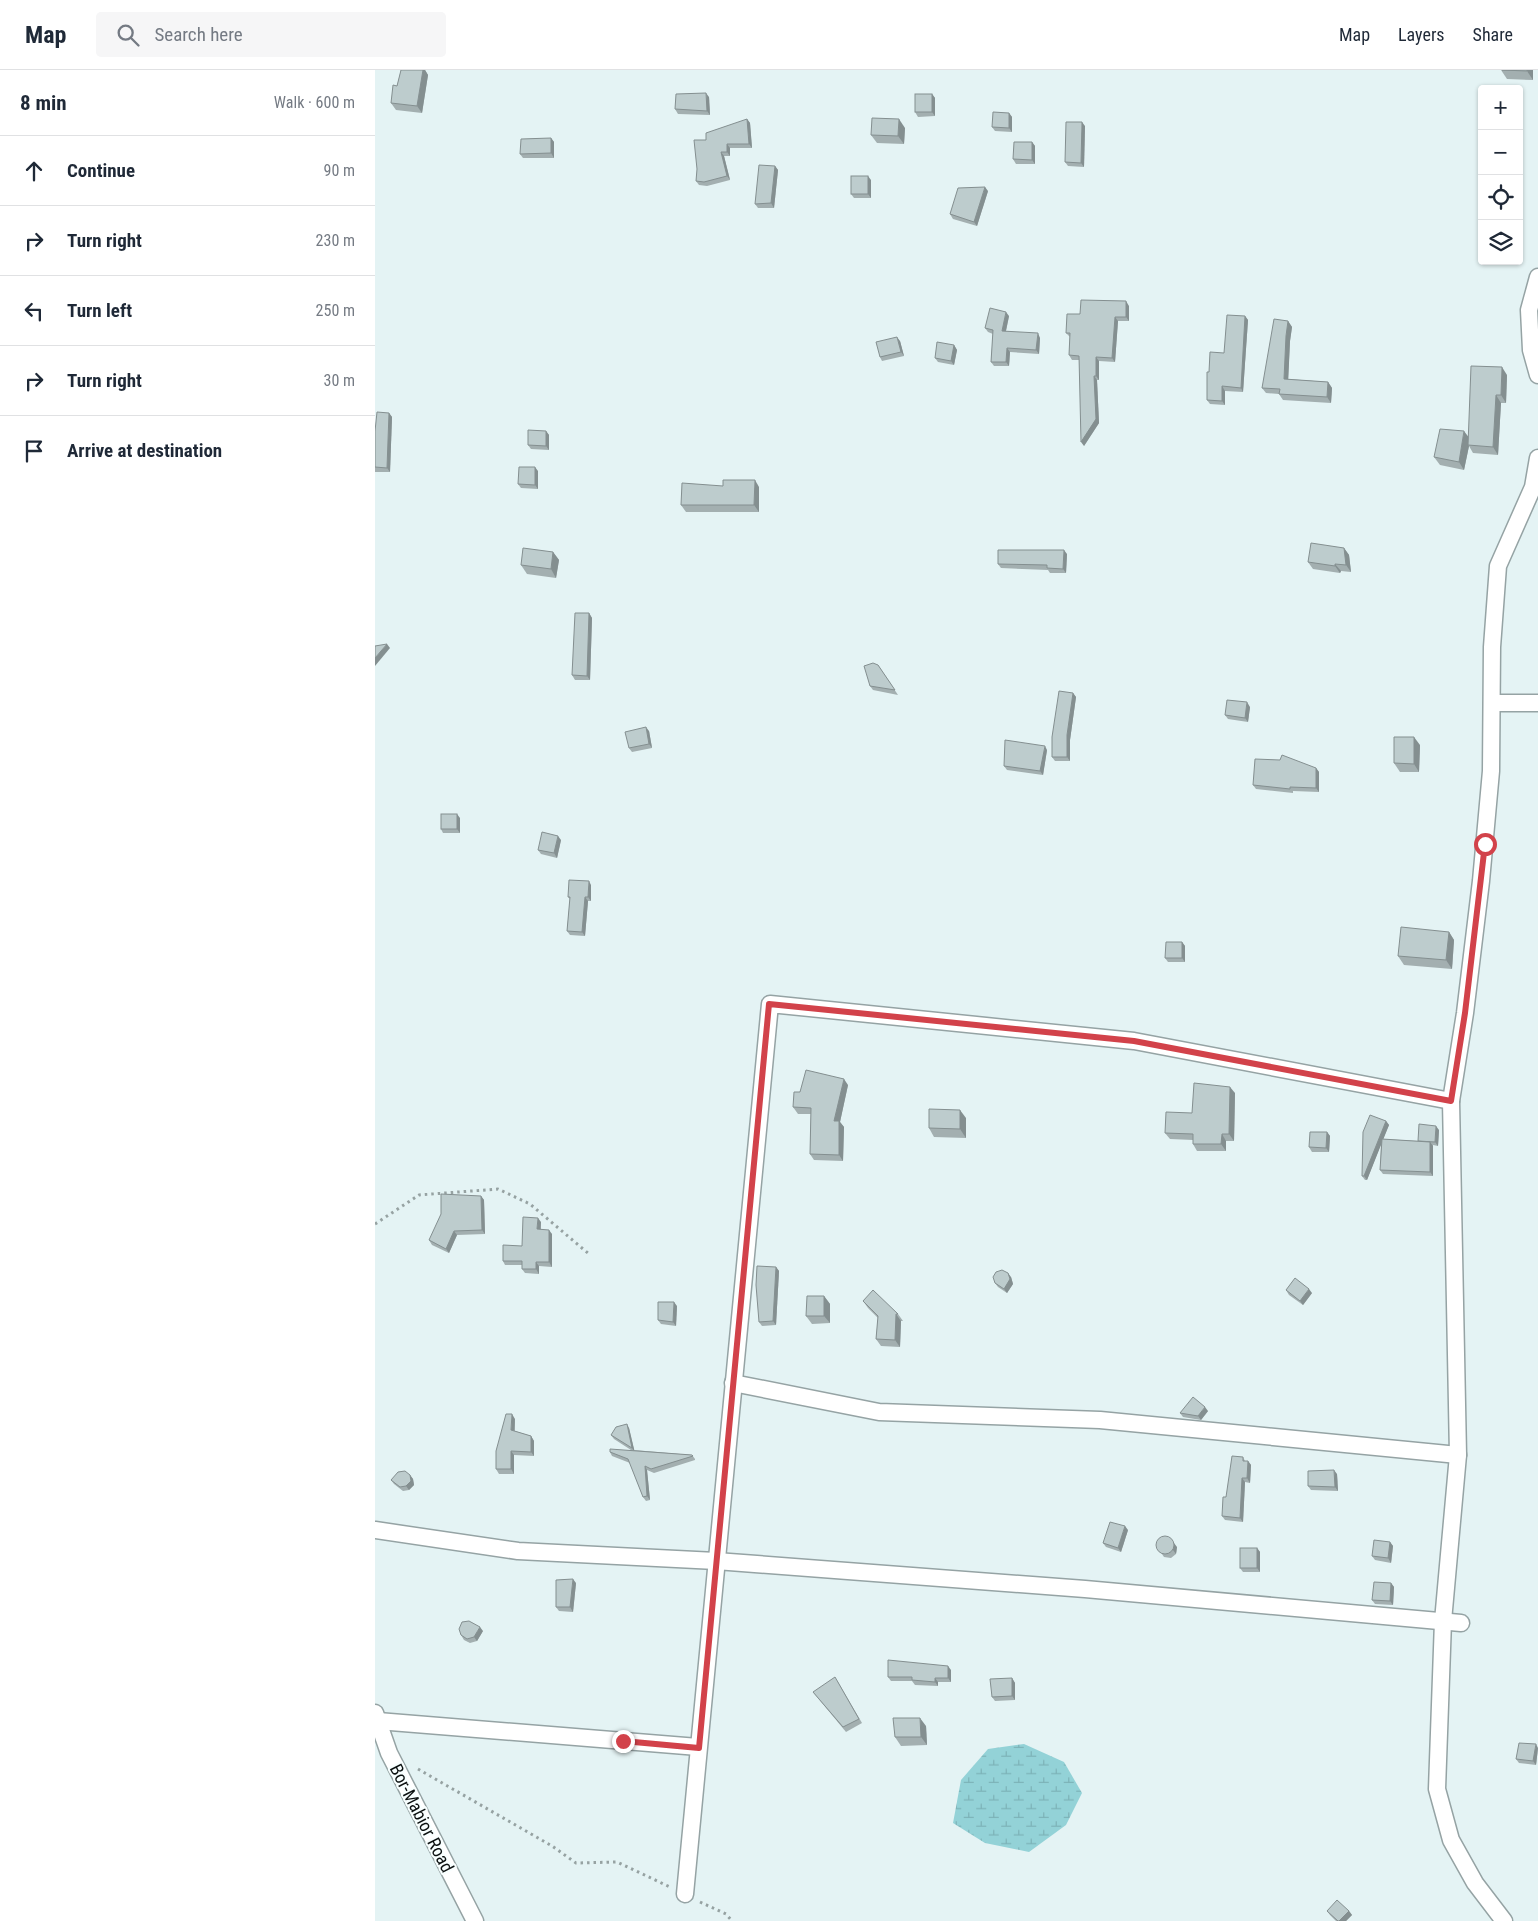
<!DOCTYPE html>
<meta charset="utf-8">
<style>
:root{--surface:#fff;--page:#f6f6f7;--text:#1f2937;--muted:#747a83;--line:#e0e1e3}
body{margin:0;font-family:"Roboto Condensed",sans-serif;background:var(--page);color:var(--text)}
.controls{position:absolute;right:15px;top:15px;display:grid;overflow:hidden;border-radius:5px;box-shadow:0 1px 4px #0004}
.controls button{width:45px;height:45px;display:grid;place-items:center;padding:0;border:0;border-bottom:1px solid var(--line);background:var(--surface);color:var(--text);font:25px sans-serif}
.stop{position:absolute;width:15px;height:15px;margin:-11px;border:4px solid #d2424a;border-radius:50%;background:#fff}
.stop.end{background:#d2424a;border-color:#fff;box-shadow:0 1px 5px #0008}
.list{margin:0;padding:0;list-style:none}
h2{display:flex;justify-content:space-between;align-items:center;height:65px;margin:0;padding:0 20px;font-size:21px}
h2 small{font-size:16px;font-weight:400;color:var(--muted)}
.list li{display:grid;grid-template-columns:32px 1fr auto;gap:15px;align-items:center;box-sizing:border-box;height:70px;padding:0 20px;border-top:1px solid var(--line)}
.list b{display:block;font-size:19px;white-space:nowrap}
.list em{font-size:16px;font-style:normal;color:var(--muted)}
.icon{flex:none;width:28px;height:28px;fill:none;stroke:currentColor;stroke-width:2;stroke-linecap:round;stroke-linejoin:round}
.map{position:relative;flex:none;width:1163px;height:1851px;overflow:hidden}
header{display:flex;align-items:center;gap:30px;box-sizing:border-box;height:70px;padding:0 25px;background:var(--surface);border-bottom:1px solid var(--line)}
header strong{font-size:24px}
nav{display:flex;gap:28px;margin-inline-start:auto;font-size:18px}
.search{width:350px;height:45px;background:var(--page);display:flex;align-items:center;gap:12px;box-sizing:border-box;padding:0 18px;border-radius:5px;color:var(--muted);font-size:19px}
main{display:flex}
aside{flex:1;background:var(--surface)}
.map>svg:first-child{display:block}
.wetland{fill:url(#wetland-marsh)}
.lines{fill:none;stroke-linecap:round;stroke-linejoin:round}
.street-casing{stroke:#95a3a4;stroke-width:19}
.path{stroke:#96a2a2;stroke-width:3;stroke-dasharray:2.5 4;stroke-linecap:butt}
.street{stroke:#fff;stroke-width:16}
.wall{fill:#a3afb0}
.shaded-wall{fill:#848f90}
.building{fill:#bdcccd;stroke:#848f90}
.route{stroke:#d2424a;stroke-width:6}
.labels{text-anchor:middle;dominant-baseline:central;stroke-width:4;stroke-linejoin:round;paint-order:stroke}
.street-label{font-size:18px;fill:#0b1010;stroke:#f8ffff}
</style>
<header>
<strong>Map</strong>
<div class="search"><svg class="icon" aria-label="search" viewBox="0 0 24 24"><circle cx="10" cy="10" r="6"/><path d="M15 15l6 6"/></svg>Search here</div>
<nav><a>Map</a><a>Layers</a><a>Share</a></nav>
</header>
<main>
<aside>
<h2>8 min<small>Walk · 600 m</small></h2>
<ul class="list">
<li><svg class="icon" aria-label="ahead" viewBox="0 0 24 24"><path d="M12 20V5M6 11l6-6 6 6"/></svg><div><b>Continue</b></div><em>90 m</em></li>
<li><svg class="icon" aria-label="right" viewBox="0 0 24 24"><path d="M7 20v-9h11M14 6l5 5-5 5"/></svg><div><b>Turn right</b></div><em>230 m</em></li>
<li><svg class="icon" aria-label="left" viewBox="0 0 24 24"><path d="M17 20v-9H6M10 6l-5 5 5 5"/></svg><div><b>Turn left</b></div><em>250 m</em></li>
<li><svg class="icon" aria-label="right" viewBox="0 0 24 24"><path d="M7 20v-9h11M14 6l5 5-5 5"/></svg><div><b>Turn right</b></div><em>30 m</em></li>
<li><svg class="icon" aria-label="arrive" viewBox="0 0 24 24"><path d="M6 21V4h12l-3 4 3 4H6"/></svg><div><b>Arrive at destination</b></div></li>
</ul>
</aside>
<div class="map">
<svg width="1163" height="1851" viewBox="0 0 1163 1851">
<defs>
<pattern id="wetland-marsh" width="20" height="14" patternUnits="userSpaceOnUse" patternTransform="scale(1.25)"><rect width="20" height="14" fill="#93d2d7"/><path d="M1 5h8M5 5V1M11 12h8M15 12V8" fill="none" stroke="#7db3b8"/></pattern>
</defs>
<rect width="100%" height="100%" fill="#e4f3f4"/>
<path class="wetland" d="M 649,1674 L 689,1692 L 707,1723 L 691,1755 L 654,1782 L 610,1773 L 578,1753 L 586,1710 L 613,1679 Z"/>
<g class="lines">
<defs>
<g id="street">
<path d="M 1163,207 L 1154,240 L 1156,280 L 1163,305"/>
<path d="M 1117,633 L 1163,633"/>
<path d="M 358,1313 L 504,1342 L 725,1350 L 1083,1385"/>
<path d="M 0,1460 L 143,1481 L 341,1491 L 710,1519 L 1086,1553"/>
<path d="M 0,1643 L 14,1683 L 100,1851"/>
<path d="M 3,1651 L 323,1677"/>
<path d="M 310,1824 L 395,934 L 759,971 L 1076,1031"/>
<path d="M 1129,1851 L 1100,1813 L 1076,1770 L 1062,1719 L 1068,1551 L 1083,1385 L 1076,1031 L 1090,943 L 1106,811 L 1116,701 L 1117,577 L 1123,496 L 1158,417 L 1163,388"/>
</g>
</defs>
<use href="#street" class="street-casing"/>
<g class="path">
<path d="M 0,1154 L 44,1125 L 123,1119 L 155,1134 L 214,1184"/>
<path d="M 43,1699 L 177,1776 L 201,1793 L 242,1792 L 295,1817"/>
<path d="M 325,1832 L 351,1844 L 357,1851"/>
</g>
<use href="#street" class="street"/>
</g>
<g class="wall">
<path d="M 26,0 L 50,0 L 53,5 L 47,43 L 21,40 L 16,33 L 22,16 Z"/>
<path d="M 1126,0 L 1158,0 L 1158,10 L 1132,9 Z"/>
<path d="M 557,24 L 560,28 L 560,46 L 543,47 L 540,42 Z"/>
<path d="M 334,27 L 335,45 L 303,44 L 300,39 Z"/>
<path d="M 634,43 L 637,47 L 637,62 L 620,61 L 617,57 Z"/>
<path d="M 372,49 L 375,53 L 377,78 L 355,78 L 355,86 L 349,86 L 355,110 L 332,116 L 324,115 L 321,111 L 331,70 Z"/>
<path d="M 710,56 L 709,97 L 693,96 L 690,92 Z"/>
<path d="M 530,58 L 529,74 L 502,73 L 496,65 Z"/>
<path d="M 176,68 L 179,72 L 179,88 L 148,88 L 145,84 Z"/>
<path d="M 657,72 L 660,76 L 660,94 L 641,94 L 638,89 Z"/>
<path d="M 400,96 L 403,100 L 399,138 L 383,138 L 380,134 Z"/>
<path d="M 496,110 L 496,128 L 479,128 L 476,124 Z"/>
<path d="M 613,121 L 602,156 L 578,149 L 575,144 Z"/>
<path d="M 754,236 L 754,251 L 743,251 L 740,292 L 724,291 L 724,310 L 722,310 L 724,353 L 709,376 L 704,290 L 697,290 L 694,285 L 695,267 L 691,263 L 705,244 Z"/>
<path d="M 634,246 L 631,261 L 665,268 L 664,284 L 635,282 L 634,296 L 619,296 L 616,292 L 618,264 L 613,262 L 610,258 Z"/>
<path d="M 870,246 L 873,250 L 868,322 L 850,321 L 850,335 L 835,334 L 832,330 L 834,302 L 849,283 Z"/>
<path d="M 913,251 L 917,257 L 915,271 L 913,309 L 953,312 L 957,318 L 956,333 L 908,330 L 904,324 L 891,323 L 887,318 Z"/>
<path d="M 525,271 L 529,286 L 507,291 L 505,287 Z"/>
<path d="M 579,275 L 582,280 L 579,295 L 563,292 L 560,288 Z"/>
<path d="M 1132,305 L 1131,333 L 1126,333 L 1123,385 L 1098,383 L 1094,376 L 1089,400 L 1065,395 L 1059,387 L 1093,367 Z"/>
<path d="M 14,343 L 17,347 L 15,402 L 0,402 L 0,361 Z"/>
<path d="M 171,361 L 174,365 L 174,380 L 156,379 L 153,375 Z"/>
<path d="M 163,401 L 163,419 L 146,418 L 143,414 Z"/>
<path d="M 384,417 L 384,442 L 311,442 L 306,435 Z"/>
<path d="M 969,478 L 974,485 L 976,502 L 966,501 L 965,503 L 938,499 L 933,492 Z"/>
<path d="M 178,482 L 184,490 L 181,508 L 152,504 L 146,495 Z"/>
<path d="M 692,484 L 691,503 L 675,503 L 673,500 L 626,498 L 623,494 Z"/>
<path d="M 214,543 L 217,548 L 215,610 L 200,610 L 197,605 Z"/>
<path d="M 503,595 L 523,625 L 498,620 L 495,616 Z"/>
<path d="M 698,623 L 701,627 L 695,670 L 695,691 L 680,691 L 677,687 Z"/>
<path d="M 875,637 L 873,652 L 853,649 L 850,645 Z"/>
<path d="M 274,661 L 277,678 L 257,682 L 254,678 Z"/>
<path d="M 1045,675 L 1044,702 L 1025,702 L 1019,693 Z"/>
<path d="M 672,680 L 668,705 L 632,700 L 629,696 Z"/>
<path d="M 941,698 L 944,702 L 944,722 L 918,721 L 918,723 L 881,719 L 878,715 Z"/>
<path d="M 85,748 L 85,763 L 68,763 L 66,759 Z"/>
<path d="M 186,770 L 182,788 L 166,784 L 163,780 Z"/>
<path d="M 216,815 L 216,831 L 213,831 L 210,866 L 195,865 L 192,861 L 195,829 L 193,827 Z"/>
<path d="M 1074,862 L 1079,870 L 1077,899 L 1029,895 L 1023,886 Z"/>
<path d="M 807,872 L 810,876 L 810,892 L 793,892 L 790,888 Z"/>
<path d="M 473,1015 L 465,1052 L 469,1057 L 468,1091 L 439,1090 L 435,1084 L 436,1044 L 423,1044 L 418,1037 L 425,1022 Z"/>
<path d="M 860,1023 L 859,1071 L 851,1071 L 851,1081 L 822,1081 L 818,1074 L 818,1070 L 795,1069 L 790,1063 L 817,1043 Z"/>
<path d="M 591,1048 L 591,1068 L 559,1067 L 554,1058 Z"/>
<path d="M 1011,1051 L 1014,1055 L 1008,1069 L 1044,1071 L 1064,1060 L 1063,1076 L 1058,1075 L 1058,1106 L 1008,1104 L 1005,1100 L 1006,1074 L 992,1110 L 990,1110 L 987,1106 Z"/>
<path d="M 952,1062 L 955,1066 L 954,1082 L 937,1082 L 934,1077 Z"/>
<path d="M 106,1126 L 109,1130 L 110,1164 L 82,1165 L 74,1183 L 57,1175 L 54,1170 Z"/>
<path d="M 166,1152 L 166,1159 L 177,1164 L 177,1197 L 164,1196 L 164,1204 L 150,1203 L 147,1199 L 147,1195 L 130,1195 L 128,1191 L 147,1176 Z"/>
<path d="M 401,1197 L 404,1201 L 401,1255 L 387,1256 L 384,1252 Z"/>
<path d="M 636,1207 L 638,1214 L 632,1223 L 623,1217 L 620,1213 Z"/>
<path d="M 911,1220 L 937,1223 L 928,1235 L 914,1225 Z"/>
<path d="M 449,1226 L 455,1234 L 455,1253 L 437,1254 L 431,1246 Z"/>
<path d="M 488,1231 L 523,1244 L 528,1251 L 526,1251 L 525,1277 L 506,1276 L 501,1269 L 503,1248 L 493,1238 Z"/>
<path d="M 302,1236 L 301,1256 L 286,1254 L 283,1250 Z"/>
<path d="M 833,1341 L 826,1350 L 808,1347 L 805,1343 Z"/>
<path d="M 140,1349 L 140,1361 L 156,1366 L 159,1371 L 159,1386 L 139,1385 L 139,1404 L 124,1404 L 121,1399 Z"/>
<path d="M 254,1358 L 259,1380 L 317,1385 L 320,1389 L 320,1390 L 279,1403 L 272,1400 L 275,1430 L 271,1431 L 268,1427 L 255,1393 L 237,1386 L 235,1382 L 256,1380 L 239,1369 L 236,1365 Z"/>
<path d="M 868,1387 L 870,1391 L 873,1391 L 876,1395 L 875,1413 L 870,1412 L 868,1452 L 850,1450 L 847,1446 L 851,1427 Z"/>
<path d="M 962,1404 L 963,1421 L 936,1420 L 933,1416 Z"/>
<path d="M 35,1405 L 38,1409 L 39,1415 L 34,1420 L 28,1421 L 19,1414 L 16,1410 Z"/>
<path d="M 753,1460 L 746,1482 L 731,1477 L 728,1473 Z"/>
<path d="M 1015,1472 L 1018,1476 L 1016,1493 L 1000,1490 L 997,1486 Z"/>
<path d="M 782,1477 L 802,1477 L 801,1484 L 796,1488 L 789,1487 Z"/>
<path d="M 882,1478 L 885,1482 L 885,1502 L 868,1502 L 865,1498 Z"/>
<path d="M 201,1513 L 198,1542 L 184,1541 L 181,1537 Z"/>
<path d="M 1016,1513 L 1019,1517 L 1018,1535 L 1000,1534 L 997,1530 Z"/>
<path d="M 108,1561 L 102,1571 L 95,1573 L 89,1570 L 86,1565 Z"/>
<path d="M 576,1600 L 576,1612 L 563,1612 L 563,1616 L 540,1615 L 537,1611 L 516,1611 L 513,1607 Z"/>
<path d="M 637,1608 L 640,1613 L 640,1630 L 620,1631 L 617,1627 Z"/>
<path d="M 463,1612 L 487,1653 L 471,1662 L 438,1622 Z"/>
<path d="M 551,1656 L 552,1675 L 526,1676 L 520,1667 Z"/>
<path d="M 1163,1678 L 1161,1695 L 1144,1693 L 1141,1689 Z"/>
<path d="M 952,1841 L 974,1841 L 977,1845 L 971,1851 L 961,1851 L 955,1845 Z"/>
</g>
<g class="shaded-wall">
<path d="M 48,0 L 50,0 L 53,5 L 47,43 L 42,36 Z"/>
<path d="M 1152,0 L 1158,0 L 1158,10 L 1152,1 Z"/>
<path d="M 331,23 L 334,27 L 335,45 L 332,41 Z"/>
<path d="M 557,24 L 560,28 L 560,46 L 557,42 Z"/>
<path d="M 634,43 L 637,47 L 637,62 L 634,58 Z"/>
<path d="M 372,49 L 375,53 L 377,78 L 374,74 Z"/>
<path d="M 524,49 L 530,58 L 529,74 L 523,66 Z"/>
<path d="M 707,52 L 710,56 L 709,97 L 706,93 Z"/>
<path d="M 176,68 L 179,72 L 179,88 L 176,83 Z"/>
<path d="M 657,72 L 660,76 L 660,94 L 657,90 Z"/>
<path d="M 352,74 L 355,78 L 355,86 L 352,82 Z"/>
<path d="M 346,82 L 349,86 L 355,110 L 352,106 Z"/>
<path d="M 400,96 L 403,100 L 399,138 L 396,133 Z"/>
<path d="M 493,106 L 496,110 L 496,128 L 493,124 Z"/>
<path d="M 610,117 L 613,121 L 602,156 L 599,152 Z"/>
<path d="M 751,231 L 754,236 L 754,251 L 751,247 Z"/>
<path d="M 631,242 L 634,246 L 630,265 L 627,261 Z"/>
<path d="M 870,246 L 873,250 L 868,322 L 866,318 Z"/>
<path d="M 740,247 L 743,251 L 740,292 L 737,288 Z"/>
<path d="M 913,251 L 917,257 L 915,271 L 913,315 L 909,309 L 911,266 Z"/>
<path d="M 663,263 L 665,268 L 664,284 L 661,280 Z"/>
<path d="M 522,267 L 525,271 L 529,286 L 526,282 Z"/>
<path d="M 579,275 L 582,280 L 579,295 L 576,291 Z"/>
<path d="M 632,278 L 635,282 L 634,296 L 631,292 Z"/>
<path d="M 721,287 L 724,291 L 724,310 L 721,306 Z"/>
<path d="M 1127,297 L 1132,305 L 1131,333 L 1126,325 Z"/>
<path d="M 719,306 L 722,310 L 724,353 L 709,376 L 706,372 Z"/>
<path d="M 953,312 L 957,318 L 956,333 L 952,327 Z"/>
<path d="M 847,316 L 850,321 L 850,335 L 847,331 Z"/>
<path d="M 1121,325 L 1126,333 L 1123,385 L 1118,377 Z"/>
<path d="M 14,343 L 17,347 L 15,402 L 12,398 Z"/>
<path d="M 171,361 L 174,365 L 174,380 L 171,376 Z"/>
<path d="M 1089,361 L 1095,369 L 1093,375 L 1094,376 L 1089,400 L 1084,392 Z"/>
<path d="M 160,397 L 163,401 L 163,419 L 160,415 Z"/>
<path d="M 380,410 L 384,417 L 384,442 L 379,435 Z"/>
<path d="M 969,478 L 974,485 L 976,502 L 971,495 Z"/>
<path d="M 689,480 L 692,484 L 691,503 L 688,499 Z"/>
<path d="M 178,482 L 184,490 L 181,508 L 176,499 Z"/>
<path d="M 960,494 L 966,501 L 965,503 L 960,496 Z"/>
<path d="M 214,543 L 217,548 L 215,610 L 212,606 Z"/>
<path d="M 12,574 L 15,578 L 0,596 L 0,588 Z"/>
<path d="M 698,623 L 701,627 L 695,670 L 695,691 L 692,687 L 692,665 Z"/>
<path d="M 872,632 L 875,637 L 873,652 L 870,648 Z"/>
<path d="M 271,657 L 274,661 L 277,678 L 274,674 Z"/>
<path d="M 1039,667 L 1045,675 L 1044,702 L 1039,694 Z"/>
<path d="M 670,676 L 672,680 L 668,705 L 665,701 Z"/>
<path d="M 941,698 L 944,702 L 944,722 L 941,718 Z"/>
<path d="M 82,744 L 85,748 L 85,763 L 82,759 Z"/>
<path d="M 183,766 L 186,770 L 182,788 L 179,783 Z"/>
<path d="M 214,811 L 216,815 L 216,831 L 213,827 Z"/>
<path d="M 210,827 L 213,831 L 210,866 L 207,862 Z"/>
<path d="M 1074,862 L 1079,870 L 1077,899 L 1071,890 Z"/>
<path d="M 807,872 L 810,876 L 810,892 L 807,888 Z"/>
<path d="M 469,1009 L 473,1015 L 465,1052 L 469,1057 L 468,1091 L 464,1085 L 459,1051 Z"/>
<path d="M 855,1017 L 860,1023 L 859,1071 L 854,1064 Z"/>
<path d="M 585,1040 L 591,1048 L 591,1068 L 585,1059 Z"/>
<path d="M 1011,1051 L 1014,1055 L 992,1110 L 989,1106 Z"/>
<path d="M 1061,1056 L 1064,1060 L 1063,1076 L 1060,1072 Z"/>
<path d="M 952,1062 L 955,1066 L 954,1082 L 951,1078 Z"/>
<path d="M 847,1064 L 851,1071 L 851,1081 L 846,1074 Z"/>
<path d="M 1055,1072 L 1058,1076 L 1058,1106 L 1055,1102 Z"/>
<path d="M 106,1126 L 109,1130 L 110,1164 L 107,1160 Z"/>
<path d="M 163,1148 L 166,1152 L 165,1164 L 162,1159 Z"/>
<path d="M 174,1160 L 177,1164 L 177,1197 L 174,1192 Z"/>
<path d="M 79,1161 L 82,1165 L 74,1183 L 71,1179 Z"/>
<path d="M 161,1192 L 164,1196 L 164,1204 L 161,1199 Z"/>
<path d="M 401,1197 L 404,1201 L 401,1255 L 398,1251 Z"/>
<path d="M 633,1203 L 636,1207 L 638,1214 L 632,1223 L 629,1219 Z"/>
<path d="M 934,1219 L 937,1223 L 928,1235 L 925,1231 Z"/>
<path d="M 449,1226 L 455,1234 L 455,1253 L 449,1246 Z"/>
<path d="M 299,1232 L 302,1236 L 301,1256 L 298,1252 Z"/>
<path d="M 521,1244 L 526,1251 L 525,1277 L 520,1270 Z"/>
<path d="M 830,1337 L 833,1341 L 826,1350 L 823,1346 Z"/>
<path d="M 137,1344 L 140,1349 L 139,1364 L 136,1360 Z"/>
<path d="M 252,1354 L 254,1358 L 260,1383 L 257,1378 Z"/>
<path d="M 156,1366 L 159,1371 L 159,1386 L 156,1382 Z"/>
<path d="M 136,1381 L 139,1385 L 139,1404 L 136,1399 Z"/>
<path d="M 873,1391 L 876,1395 L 875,1413 L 872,1408 Z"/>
<path d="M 270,1396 L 272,1400 L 275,1430 L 272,1426 Z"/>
<path d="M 959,1400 L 962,1404 L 963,1421 L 960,1417 Z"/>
<path d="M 35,1405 L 38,1409 L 39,1415 L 34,1420 L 31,1416 Z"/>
<path d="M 867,1408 L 870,1412 L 868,1452 L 865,1448 Z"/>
<path d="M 750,1456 L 753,1460 L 746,1482 L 743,1478 Z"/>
<path d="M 1015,1472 L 1018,1476 L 1016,1493 L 1013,1488 Z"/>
<path d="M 799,1473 L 802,1477 L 801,1484 L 798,1480 Z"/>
<path d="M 882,1478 L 885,1482 L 885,1502 L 882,1498 Z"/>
<path d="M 198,1509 L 201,1513 L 198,1542 L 195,1537 Z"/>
<path d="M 1016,1513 L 1019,1517 L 1018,1535 L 1015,1531 Z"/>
<path d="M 105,1557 L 108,1561 L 102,1571 L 99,1567 Z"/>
<path d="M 573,1596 L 576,1600 L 576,1612 L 573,1608 Z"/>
<path d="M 560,1608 L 563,1612 L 563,1616 L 560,1612 Z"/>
<path d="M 637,1608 L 640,1613 L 640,1630 L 637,1626 Z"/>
<path d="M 545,1648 L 551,1656 L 552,1675 L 546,1667 Z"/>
<path d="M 1161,1674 L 1163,1678 L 1161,1695 L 1158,1691 Z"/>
<path d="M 974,1841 L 977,1845 L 971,1851 L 964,1851 Z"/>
</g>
<g class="building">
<path d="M 26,0 L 48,0 L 42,36 L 16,33 L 18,15 L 22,16 Z"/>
<path d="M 1127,0 L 1152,0 L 1152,1 Z"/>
<path d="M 331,23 L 332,41 L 300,39 L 301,24 Z"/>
<rect x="540" y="24" width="17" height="18"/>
<path d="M 618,42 L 634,43 L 634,58 L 617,57 Z"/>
<path d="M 497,48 L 524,49 L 523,66 L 496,65 Z"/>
<path d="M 372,49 L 374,74 L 352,74 L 352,82 L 346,82 L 352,106 L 329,112 L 321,111 L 322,99 L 319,70 L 331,70 L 331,63 Z"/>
<path d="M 691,52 L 707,52 L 706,93 L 690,92 Z"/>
<path d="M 176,68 L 176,83 L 145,84 L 146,69 Z"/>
<path d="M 639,72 L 657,72 L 657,90 L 638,89 Z"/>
<path d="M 384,95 L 400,96 L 396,133 L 380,134 Z"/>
<rect x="476" y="106" width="17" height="18"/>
<path d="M 610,117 L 599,152 L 575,144 L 583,118 Z"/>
<path d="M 706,230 L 751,231 L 751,247 L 740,247 L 737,288 L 721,287 L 721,306 L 719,306 L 721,349 L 706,372 L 704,286 L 694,285 L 695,263 L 691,263 L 692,244 L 705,244 Z"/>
<path d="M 615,238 L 631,242 L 627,261 L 663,263 L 661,280 L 632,278 L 631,292 L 616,292 L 618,260 L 610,258 Z"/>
<path d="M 852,245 L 870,246 L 866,318 L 847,316 L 847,331 L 832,330 L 832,302 L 834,302 L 835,282 L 849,283 Z"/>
<path d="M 899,249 L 913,251 L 911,266 L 909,309 L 953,312 L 952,327 L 904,324 L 905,319 L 887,318 Z"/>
<path d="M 522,267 L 526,282 L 505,287 L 501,272 Z"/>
<path d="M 562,272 L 579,275 L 576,291 L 560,288 Z"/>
<path d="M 1096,296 L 1127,297 L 1126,325 L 1121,325 L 1118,377 L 1093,375 Z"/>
<path d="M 2,342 L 14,343 L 12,398 L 0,397 L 0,361 Z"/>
<path d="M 1065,359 L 1089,361 L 1084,392 L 1059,387 Z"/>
<path d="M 153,360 L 171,361 L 171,376 L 153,375 Z"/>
<path d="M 144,397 L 160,397 L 160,415 L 143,414 Z"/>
<path d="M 348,410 L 380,410 L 379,435 L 306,435 L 307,413 L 348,416 Z"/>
<path d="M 936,473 L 969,478 L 971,495 L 960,494 L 960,496 L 933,492 Z"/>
<path d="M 148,478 L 178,482 L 176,499 L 146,495 Z"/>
<path d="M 623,480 L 689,480 L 688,499 L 672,498 L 672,495 L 623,494 Z"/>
<path d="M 200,543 L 214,543 L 212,606 L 197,605 Z"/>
<path d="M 12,574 L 0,588 L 0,576 Z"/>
<path d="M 498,593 L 503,595 L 520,620 L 495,616 L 489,596 Z"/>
<path d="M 684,621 L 698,623 L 692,665 L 692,687 L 677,687 L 677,667 Z"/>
<path d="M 852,630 L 872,632 L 870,648 L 850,645 Z"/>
<path d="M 271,657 L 274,674 L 254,678 L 250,662 Z"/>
<path d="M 1019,667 L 1039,667 L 1039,694 L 1019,693 Z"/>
<path d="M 630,670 L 670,676 L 665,701 L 629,696 Z"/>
<path d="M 907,685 L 941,698 L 941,718 L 915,717 L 915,719 L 878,715 L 880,689 L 905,690 Z"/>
<rect x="66" y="744" width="16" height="15"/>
<path d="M 167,762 L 183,766 L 179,783 L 163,780 Z"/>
<path d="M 194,810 L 214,811 L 213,827 L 210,827 L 207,862 L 192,861 L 195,827 L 193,827 Z"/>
<path d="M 1026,857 L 1074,862 L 1071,890 L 1023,886 Z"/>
<path d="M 791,872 L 807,872 L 807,888 L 790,888 Z"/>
<path d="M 431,1000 L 469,1009 L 459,1051 L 464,1051 L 464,1085 L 435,1084 L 436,1038 L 418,1037 L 419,1022 L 425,1022 Z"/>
<path d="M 819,1013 L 855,1017 L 854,1064 L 847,1064 L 846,1074 L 818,1074 L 818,1064 L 790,1063 L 791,1042 L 817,1043 Z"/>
<path d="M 554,1039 L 585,1040 L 585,1059 L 554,1058 Z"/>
<path d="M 995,1045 L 1011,1051 L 989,1106 L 987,1106 L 988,1062 Z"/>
<path d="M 1044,1054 L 1061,1056 L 1060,1072 L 1043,1071 Z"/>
<path d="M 935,1062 L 952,1062 L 951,1078 L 934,1077 Z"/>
<path d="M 1007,1069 L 1055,1072 L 1055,1102 L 1005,1100 Z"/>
<path d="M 66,1124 L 106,1126 L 107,1160 L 79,1161 L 71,1179 L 54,1170 L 66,1144 Z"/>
<path d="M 148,1147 L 163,1148 L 162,1159 L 174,1160 L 174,1192 L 161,1192 L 161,1199 L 147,1199 L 147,1191 L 128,1191 L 128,1175 L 147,1176 Z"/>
<path d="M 382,1196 L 401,1197 L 398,1251 L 384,1252 L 381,1215 Z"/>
<path d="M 627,1200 L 633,1203 L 635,1209 L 629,1219 L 620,1213 L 618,1207 L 621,1202 Z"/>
<path d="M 920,1208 L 934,1219 L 925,1231 L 911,1220 Z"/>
<path d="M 498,1220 L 523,1244 L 521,1244 L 520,1270 L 501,1269 L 503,1246 L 488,1231 Z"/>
<path d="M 432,1226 L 449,1226 L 449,1246 L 431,1246 Z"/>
<path d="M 283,1232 L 299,1232 L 298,1252 L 283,1250 Z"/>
<path d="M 818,1327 L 830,1337 L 823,1346 L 805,1343 Z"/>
<path d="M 131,1344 L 137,1344 L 136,1360 L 156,1366 L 156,1382 L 136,1381 L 136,1399 L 121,1399 L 121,1381 Z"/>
<path d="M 252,1354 L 257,1378 L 236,1365 L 241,1357 Z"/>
<path d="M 235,1379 L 317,1385 L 318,1386 L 276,1399 L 270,1396 L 272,1426 L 268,1427 L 253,1389 L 235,1382 Z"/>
<path d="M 857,1386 L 868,1387 L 868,1391 L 873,1391 L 872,1408 L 867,1408 L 865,1448 L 847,1446 L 848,1427 L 851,1427 Z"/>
<path d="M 959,1400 L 960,1417 L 933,1416 L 933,1401 Z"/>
<path d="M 30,1401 L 35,1405 L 36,1411 L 31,1416 L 25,1417 L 16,1410 L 23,1402 Z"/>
<path d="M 735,1452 L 750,1456 L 743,1478 L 728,1473 Z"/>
<circle cx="790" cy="1475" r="9"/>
<path d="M 999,1470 L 1015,1472 L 1013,1488 L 997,1486 Z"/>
<rect x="865" y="1478" width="17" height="20"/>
<path d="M 198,1509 L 195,1537 L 181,1537 L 181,1510 Z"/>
<path d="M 999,1512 L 1016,1513 L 1015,1531 L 997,1530 Z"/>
<path d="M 94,1551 L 105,1557 L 99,1567 L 92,1569 L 86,1565 L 84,1559 L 87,1552 Z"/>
<path d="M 513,1590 L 573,1596 L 573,1608 L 560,1608 L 560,1612 L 537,1610 L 537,1607 L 513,1607 Z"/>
<path d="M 460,1607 L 484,1649 L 468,1657 L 438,1622 Z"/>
<path d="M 637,1608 L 637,1626 L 617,1627 L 615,1609 Z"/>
<path d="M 518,1648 L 545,1648 L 546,1667 L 520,1667 Z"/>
<path d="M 1144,1673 L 1161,1674 L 1158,1691 L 1141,1689 Z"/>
<path d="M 962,1830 L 974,1841 L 964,1851 L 963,1851 L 952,1841 Z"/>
</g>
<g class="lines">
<path class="route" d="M 248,1671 L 324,1678 L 394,934 L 759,971 L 1076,1031 L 1090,943 L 1110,774"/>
</g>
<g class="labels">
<g class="street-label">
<text transform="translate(47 1748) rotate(63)">Bor-Mabior Road</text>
</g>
</g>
</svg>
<div class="controls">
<button>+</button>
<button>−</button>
<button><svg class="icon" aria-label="locate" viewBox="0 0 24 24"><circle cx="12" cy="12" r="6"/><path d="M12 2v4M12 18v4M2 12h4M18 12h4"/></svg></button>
<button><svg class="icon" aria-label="layers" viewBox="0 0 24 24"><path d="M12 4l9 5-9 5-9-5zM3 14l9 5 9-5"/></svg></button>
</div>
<div class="stop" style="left:1110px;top:774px"></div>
<div class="stop end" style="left:248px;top:1671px"></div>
</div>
</main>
